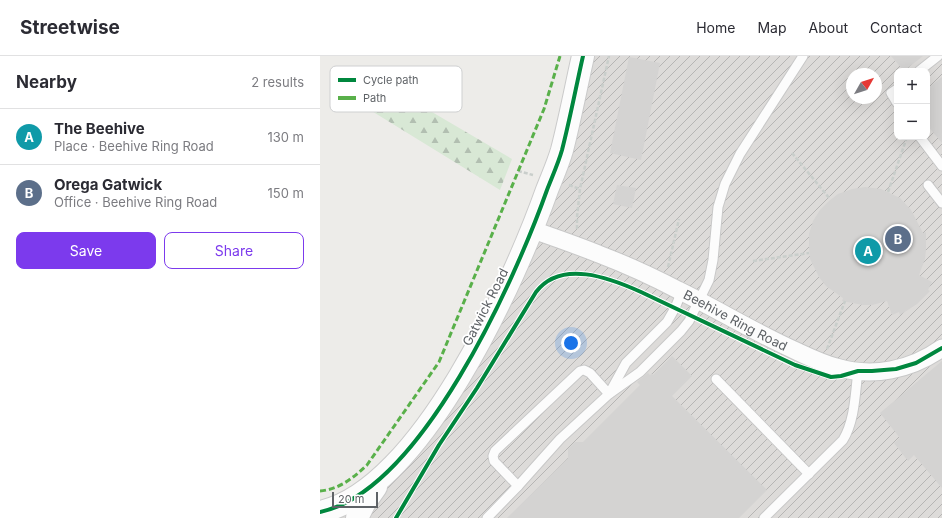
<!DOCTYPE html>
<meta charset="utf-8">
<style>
:root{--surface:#fff;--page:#f7f7f7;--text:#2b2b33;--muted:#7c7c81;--line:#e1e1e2;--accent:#7c3aed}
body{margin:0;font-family:Inter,sans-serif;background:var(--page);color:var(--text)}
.controls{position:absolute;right:12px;top:12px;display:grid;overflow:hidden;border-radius:8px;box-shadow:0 4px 16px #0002}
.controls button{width:36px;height:36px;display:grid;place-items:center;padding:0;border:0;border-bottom:1px solid var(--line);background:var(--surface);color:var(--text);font:20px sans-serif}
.compass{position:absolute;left:526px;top:12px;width:36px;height:36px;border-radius:50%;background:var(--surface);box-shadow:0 4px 16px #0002;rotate:51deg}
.scale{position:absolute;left:12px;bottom:10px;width:46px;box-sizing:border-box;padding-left:4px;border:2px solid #5e6266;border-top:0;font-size:11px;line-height:14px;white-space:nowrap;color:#5e6266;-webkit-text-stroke:3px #fff;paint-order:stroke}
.you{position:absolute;left:251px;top:287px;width:14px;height:14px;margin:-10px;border:3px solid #fff;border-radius:50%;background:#1a73e8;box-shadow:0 0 0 6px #1a73e833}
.badge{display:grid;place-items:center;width:26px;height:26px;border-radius:50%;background:var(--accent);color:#fff;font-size:13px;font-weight:700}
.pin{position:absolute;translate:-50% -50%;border:2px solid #fff;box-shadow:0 1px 4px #0006}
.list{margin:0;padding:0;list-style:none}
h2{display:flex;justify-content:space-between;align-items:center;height:52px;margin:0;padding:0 16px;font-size:17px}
h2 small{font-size:13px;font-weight:400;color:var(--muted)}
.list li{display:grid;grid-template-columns:26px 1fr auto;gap:12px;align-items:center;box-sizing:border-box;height:56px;padding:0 16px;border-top:1px solid var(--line)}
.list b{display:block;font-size:15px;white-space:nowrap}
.list p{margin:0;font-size:13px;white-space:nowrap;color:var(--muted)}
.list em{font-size:13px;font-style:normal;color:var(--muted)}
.actions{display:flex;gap:8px;padding:12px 16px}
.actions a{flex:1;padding:9px 0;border:1px solid var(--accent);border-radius:8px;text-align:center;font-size:14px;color:var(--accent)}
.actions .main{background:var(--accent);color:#fff}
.map{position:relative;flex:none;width:622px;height:462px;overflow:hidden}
header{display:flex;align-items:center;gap:24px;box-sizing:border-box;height:56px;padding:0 20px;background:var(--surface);border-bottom:1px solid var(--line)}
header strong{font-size:19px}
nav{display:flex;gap:22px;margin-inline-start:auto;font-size:14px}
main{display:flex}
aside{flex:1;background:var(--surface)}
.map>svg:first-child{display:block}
.industrial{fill:url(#industrial-furrows);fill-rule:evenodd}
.forest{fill:url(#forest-firs)}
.building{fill:#d4d3d2}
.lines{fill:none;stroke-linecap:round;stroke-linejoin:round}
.lane-casing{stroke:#c8c8c8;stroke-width:11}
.street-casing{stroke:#c8c8c8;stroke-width:19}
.secondary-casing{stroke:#cacaca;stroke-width:24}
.path{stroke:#c9cecb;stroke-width:2.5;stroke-dasharray:4 2;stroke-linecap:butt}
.lane{stroke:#fcfcfc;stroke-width:9}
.street{stroke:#fcfcfc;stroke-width:17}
.secondary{stroke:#fcfcfc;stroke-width:22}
.quiet{stroke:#59b04a;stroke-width:3;stroke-dasharray:6 3;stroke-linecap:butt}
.cycleway-casing{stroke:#fff;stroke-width:6}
.cycleway{stroke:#00873e;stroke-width:4}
.labels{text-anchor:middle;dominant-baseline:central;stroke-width:3.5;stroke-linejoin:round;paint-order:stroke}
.street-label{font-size:13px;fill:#5e6266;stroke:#fff}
.key{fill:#fff;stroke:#cfd0d1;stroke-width:1}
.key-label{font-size:11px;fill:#5e6266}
</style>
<header>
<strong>Streetwise</strong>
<nav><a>Home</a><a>Map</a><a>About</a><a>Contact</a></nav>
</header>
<main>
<aside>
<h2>Nearby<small>2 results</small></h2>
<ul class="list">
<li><span class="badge" style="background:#0f9aa8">A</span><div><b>The Beehive</b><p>Place · Beehive Ring Road</p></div><em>130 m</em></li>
<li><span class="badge" style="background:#5c6f8a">B</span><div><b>Orega Gatwick</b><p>Office · Beehive Ring Road</p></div><em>150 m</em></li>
</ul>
<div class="actions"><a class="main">Save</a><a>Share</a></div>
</aside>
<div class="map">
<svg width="622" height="462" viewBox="0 0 622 462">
<defs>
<pattern id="industrial-furrows" width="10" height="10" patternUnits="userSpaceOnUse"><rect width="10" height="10" fill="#dddbd9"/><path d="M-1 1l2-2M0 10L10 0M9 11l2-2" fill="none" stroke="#b6b5b4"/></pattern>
<pattern id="forest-firs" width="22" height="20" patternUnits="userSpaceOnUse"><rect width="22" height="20" fill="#d8e8d5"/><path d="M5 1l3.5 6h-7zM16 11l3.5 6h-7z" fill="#b2bfb1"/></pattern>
</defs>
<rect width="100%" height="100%" fill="#edece9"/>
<path class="industrial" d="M 263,0 L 622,0 L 622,462 L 0,462 L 66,417 L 193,217 ZM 577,15 L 607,15 L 607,81 L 577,81 ZM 532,18 L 556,18 L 556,42 L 532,42 Z"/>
<path class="forest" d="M 59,31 L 67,32 L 83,39 L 192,103 L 180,134 L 50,54 L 45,47 C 47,38 51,35 59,31 Z"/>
<g class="building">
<path d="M 571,0 L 603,0 L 584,15 Z"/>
<path d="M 309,1 L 340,7 L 321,104 L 290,97 Z"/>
<path d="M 622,21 L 622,87 L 607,69 L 607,33 Z"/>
<path d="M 297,129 L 316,132 L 312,152 L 293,148 Z"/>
<path d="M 545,131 L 561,133 L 580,142 L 591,154 L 603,177 L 606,176 L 606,194 L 605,203 L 599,219 L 612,226 L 608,234 L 610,235 L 597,248 L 580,259 L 579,256 L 572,259 L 567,245 L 552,249 L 543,249 L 522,245 L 523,242 L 506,230 L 499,221 L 490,203 L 489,191 L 489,178 L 493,165 L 500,154 L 509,145 L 518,138 L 532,133 Z"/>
<path d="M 352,300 L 372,320 L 352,340 L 447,434 L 419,462 L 187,462 L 248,402 L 248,393 L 255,386 L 263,386 L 320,329 L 317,326 L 328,317 L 330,319 L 332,317 L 333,319 Z"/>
<path d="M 622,305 L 622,432 L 594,399 L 588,405 L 574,387 L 580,382 L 560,357 Z"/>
</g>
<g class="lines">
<defs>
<g id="lane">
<path d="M 599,15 L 618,0"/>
<path d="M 577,33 L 571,37 L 577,47"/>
<path d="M 600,81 L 622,110"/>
<path d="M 608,129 L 622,147"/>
<path d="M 396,323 L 489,418"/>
<path d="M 198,430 L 174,405 L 173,400 L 175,395 L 260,315 L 264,314 L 270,317 L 289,338 L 306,307 L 347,266 L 355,252 L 362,235"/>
<path d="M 167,462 L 198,430 L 240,383 L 289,338 L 320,316 L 361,275 L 369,265 L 389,224 L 393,204 L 398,151 L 405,128 L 420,98 L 483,0"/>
<path d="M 444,462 L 523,384 C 535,364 535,338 538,315"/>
</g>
<g id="street">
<path id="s1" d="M 213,174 C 236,182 259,190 281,199 C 307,209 333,221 358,234 C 397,253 434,276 474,294 C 487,300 501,307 516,311 C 553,322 591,314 622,292"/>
</g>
<g id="secondary">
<path d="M 0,456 C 101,435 195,224 227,134 C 232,121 238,108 242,94 C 250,63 256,31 263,0"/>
<path d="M 37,462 L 44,448 L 56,431"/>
</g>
</defs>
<use href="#lane" class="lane-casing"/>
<use href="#street" class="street-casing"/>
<use href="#secondary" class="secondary-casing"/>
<g class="path">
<path d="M 472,97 L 510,143"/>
<path d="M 198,115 L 213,119"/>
<path d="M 249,129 L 260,133"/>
<path d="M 568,136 L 587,81"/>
<path d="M 257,173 L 257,161 L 260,133 L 289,0"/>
<path d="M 433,205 L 489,197"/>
<path d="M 348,211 L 359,163"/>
<path d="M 507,293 L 525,245"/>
</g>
<use href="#lane" class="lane"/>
<use href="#street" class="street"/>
<use href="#secondary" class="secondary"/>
<path class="quiet" d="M 0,435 C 20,433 33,422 47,409 L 119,306 L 224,53 L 240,0"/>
<defs>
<g id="cycleway">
<path d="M 0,456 C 101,435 195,224 227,134 C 232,121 238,108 242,94 C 250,63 256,31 263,0"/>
<path d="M 76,462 L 119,389 L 157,332 L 216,236 C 241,203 290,222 321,236 L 475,309 L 511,321 L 521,320 L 538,315 L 552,315 L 576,313 L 596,307 L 622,292"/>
</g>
</defs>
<use href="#cycleway" class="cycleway-casing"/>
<use href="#cycleway" class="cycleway"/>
</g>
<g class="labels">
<g class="street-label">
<text transform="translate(165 251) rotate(-63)">Gatwick Road</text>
<text stroke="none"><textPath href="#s1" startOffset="222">Beehive Ring Road</textPath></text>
</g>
</g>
<rect x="10" y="10" width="132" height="46" rx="6" class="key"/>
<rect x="18" y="22" width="18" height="4" fill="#00873e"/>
<rect x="18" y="40" width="18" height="4" fill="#59b04a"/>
<g class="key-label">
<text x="43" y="28">Cycle path</text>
<text x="43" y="46">Path</text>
</g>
</svg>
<div class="controls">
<button>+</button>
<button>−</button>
</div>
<svg class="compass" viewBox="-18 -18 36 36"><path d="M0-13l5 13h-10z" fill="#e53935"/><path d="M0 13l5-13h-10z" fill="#7c7c81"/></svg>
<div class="scale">20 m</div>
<div class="you"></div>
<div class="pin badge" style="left:548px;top:195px;background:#0f9aa8">A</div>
<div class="pin badge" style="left:578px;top:183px;background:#5c6f8a">B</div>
</div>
</main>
